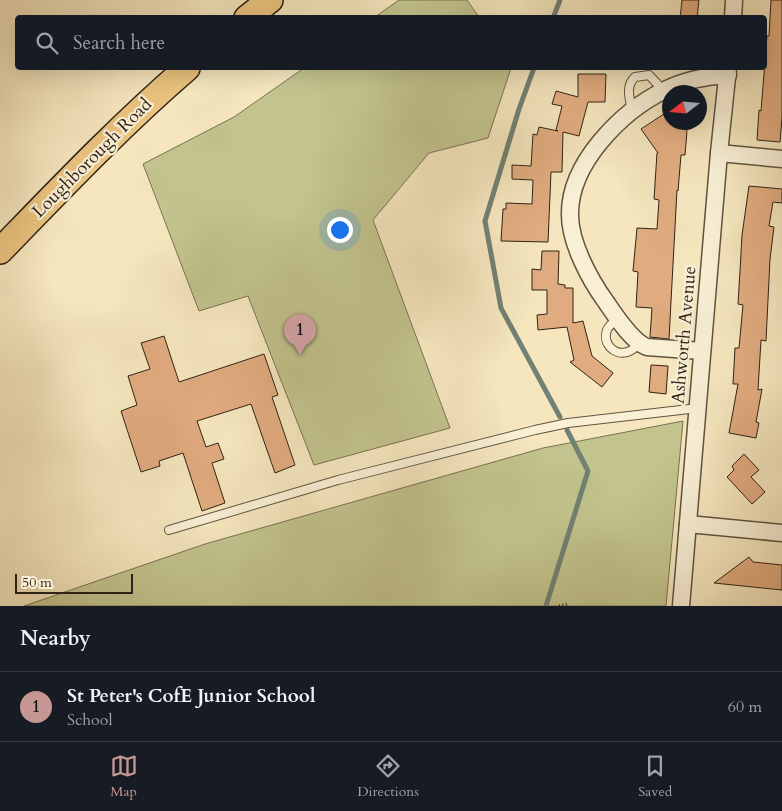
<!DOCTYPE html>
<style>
:root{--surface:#171b24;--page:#242831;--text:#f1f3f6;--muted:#9ea1a6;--line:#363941;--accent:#c59692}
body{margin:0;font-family:Cardo,serif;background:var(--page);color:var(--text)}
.compass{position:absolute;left:662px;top:85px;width:45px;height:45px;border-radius:50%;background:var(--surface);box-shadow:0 5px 20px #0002;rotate:254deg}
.scale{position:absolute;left:15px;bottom:12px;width:118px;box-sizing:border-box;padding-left:5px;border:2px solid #302216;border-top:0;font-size:14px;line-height:18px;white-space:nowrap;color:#302216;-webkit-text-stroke:4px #f8efd5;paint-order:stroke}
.you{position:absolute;left:339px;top:229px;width:18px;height:18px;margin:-12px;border:4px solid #fff;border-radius:50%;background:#1a73e8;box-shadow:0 0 0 8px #1a73e833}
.badge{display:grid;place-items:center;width:32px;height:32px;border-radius:50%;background:var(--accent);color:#111;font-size:16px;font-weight:700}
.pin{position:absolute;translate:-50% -41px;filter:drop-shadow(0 1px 2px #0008)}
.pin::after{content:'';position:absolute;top:26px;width:18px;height:15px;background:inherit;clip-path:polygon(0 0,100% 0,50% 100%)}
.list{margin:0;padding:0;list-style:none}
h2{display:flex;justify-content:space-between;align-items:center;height:65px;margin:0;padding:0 20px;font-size:21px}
h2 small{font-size:16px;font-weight:400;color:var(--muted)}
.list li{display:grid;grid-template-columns:32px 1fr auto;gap:15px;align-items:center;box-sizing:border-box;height:70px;padding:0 20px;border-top:1px solid var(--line)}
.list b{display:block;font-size:19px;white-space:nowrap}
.list p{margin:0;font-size:16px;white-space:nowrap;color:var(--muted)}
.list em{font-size:16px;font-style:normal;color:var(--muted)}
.icon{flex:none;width:28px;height:28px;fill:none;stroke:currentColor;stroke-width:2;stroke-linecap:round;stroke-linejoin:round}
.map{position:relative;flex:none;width:782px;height:606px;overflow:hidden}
.search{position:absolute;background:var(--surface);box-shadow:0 5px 20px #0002;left:15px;right:15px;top:15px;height:55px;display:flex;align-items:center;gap:12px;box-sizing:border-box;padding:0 18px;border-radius:5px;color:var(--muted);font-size:19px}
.sheet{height:135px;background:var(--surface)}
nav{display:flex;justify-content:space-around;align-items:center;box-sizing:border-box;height:70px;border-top:1px solid var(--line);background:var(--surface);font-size:14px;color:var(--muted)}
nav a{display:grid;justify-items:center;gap:2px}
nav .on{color:var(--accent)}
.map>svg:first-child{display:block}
.green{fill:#c2c38d;stroke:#797252}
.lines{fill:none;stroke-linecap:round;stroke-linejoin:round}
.stream{stroke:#718174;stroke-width:5}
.building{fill:#e0ab7f;stroke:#302216}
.service-casing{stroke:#615340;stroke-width:10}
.minor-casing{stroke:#615340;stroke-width:19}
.primary-casing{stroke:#302216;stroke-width:28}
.path{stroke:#302216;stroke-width:3;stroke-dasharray:1 2.5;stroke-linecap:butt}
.service{stroke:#f8efd5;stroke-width:8}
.minor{stroke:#f8efd5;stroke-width:16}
.primary{stroke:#eac37f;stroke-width:25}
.labels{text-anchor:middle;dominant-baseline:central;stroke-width:4.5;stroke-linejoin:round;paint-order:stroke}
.street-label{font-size:18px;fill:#302216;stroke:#f8efd5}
</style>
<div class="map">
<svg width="782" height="606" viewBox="0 0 782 606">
<rect width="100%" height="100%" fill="#f5e6be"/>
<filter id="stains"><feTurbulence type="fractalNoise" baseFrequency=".004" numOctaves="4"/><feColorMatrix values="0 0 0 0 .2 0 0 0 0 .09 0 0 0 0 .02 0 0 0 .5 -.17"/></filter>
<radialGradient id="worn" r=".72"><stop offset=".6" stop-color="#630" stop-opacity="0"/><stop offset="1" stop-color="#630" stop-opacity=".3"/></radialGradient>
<g class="green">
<path d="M 399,0 L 467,0 L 479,17 L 375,17 Z"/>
<path d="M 304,68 L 511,68 L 488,138 L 429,153 L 373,220 L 450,428 L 314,465 L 248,296 L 199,311 L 143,164 L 234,117 Z"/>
<path d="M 683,421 L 666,606 L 24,606 L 205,544 L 543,448 Z"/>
</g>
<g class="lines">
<g class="stream">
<path d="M 553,18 L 560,0"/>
<path d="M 534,68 L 519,109 L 485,221 L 501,308 L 560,417"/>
<path d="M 546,606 L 588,471 L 567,430"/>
</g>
</g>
<g class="building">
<path d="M 682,0 L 699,0 L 697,18 L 680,18 Z"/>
<path d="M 771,0 L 782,0 L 782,118 L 780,142 L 757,140 L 759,110 L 761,111 L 767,36 L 769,36 Z"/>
<path d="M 578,74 L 606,74 L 605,102 L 588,102 L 579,136 L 563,132 L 562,172 L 551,172 L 548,242 L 501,241 L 503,209 L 506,209 L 506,203 L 532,204 L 533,180 L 512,179 L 512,165 L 531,166 L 533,134 L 537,135 L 539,127 L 558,131 L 556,130 L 562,106 L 552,104 L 556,91 L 578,97 Z"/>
<path d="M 670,110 L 670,122 L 681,122 L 687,131 L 685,155 L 681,155 L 678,191 L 677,190 L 669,339 L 650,337 L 652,308 L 636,307 L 638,272 L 633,271 L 637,228 L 657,229 L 659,200 L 654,199 L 657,153 L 658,153 L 641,129 Z"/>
<path d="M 749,186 L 782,189 L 782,203 L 773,202 L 769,226 L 774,227 L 770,259 L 766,341 L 761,340 L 758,390 L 762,389 L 756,422 L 759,423 L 756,438 L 729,433 L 738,384 L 733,384 L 735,348 L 739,348 L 743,305 L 738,304 L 740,271 L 742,235 Z"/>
<path d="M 542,251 L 559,251 L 558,284 L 565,285 L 565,288 L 573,288 L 573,323 L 583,321 L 592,356 L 613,373 L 602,387 L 570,362 L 574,360 L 567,327 L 538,330 L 537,315 L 547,314 L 547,290 L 532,290 L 532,269 L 541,270 Z"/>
<path d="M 164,336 L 179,382 L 264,354 L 278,395 L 272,397 L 295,465 L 275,473 L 251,404 L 197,421 L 206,447 L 218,443 L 224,459 L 212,463 L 225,503 L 202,511 L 183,453 L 159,461 L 160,466 L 141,472 L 121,411 L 137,405 L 128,376 L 150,369 L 141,343 Z"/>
<path d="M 651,365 L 668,366 L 666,394 L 649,392 Z"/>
<path d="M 744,454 L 759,470 L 751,477 L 765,492 L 752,504 L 727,477 L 734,470 L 732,466 Z"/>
<path d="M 749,557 L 753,562 L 782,565 L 782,590 L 714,583 Z"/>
</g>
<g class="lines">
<defs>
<g id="service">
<path d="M 632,111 C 630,99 625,86 635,77 L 649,75 L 663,90"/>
<path d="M 618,319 C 614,322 609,325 607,330 C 602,343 614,356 627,352 C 632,351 636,347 640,343"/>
<path d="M 169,530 L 338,480 L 535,430 L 568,423 L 698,408"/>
</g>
<g id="minor">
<path d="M 733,18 L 734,0"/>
<path d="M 719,153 L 782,159"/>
<path d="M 702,351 L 647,347 C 632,342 615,315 606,302 C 590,280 570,243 570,215 C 569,163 622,111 665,90 C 685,80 706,76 728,75"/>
<path d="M 688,524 L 782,533"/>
<path d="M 681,606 L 719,153 L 728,68"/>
</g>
<g id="primary">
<path d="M 247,18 L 270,0"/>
<path d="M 0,251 C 61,188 121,125 187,68"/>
</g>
</defs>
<use href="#service" class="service-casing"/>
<use href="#minor" class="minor-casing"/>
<use href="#primary" class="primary-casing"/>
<path class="path" d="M 559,606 L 569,604"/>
<use href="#service" class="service"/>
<use href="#minor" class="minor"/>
<use href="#primary" class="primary"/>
</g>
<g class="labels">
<g class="street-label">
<text transform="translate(92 158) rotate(-45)">Loughborough Road</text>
<text transform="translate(684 335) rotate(-85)">Ashworth Avenue</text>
</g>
</g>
<rect width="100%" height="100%" filter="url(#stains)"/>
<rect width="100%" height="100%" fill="url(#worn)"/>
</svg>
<svg class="compass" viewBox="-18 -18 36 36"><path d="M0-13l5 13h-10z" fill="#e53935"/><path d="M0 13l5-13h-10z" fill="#9ea1a6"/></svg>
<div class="scale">50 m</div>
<div class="you"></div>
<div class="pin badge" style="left:300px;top:355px">1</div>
<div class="search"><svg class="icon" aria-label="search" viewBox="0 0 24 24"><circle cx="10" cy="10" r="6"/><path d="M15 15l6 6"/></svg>Search here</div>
</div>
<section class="sheet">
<h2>Nearby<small></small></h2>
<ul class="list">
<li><span class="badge">1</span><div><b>St Peter's CofE Junior School</b><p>School</p></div><em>60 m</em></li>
</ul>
</section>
<nav>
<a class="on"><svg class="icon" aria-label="map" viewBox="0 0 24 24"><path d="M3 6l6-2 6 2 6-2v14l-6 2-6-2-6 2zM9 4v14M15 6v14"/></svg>Map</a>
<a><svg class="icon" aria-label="directions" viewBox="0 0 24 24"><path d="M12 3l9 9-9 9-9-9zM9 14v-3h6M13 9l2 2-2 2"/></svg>Directions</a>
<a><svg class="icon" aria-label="saved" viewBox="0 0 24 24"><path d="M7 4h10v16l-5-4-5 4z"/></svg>Saved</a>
</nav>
